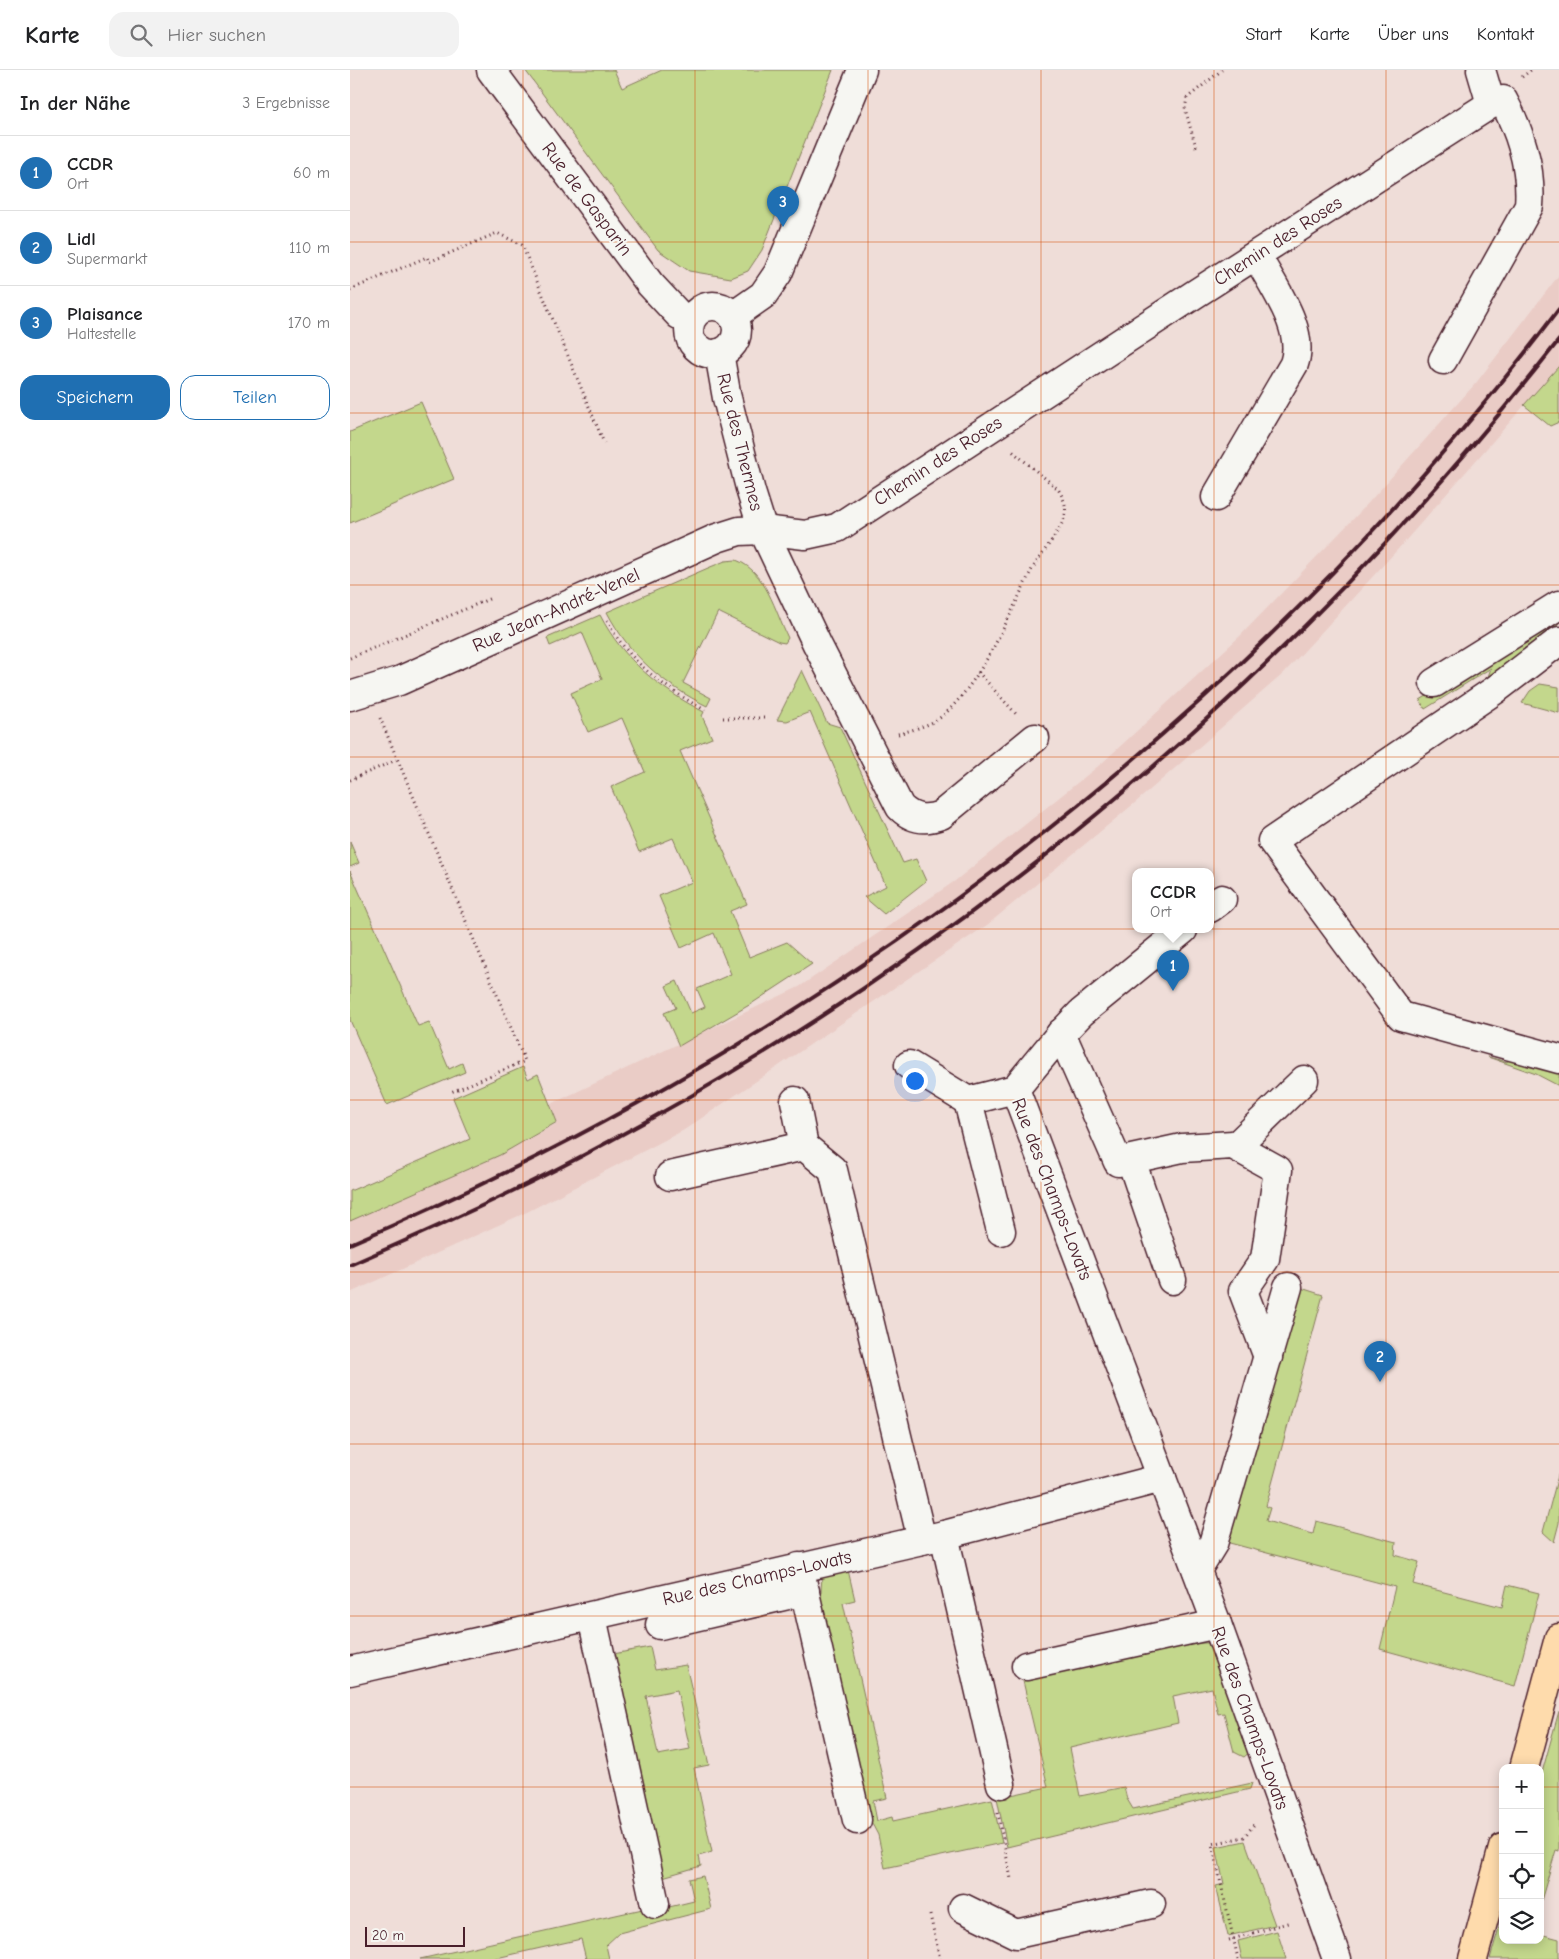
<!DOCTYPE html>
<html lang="de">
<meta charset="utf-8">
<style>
:root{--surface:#fff;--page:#f2f2f2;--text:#202124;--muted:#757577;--line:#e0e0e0;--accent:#1f6fb2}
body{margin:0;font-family:"Comic Neue",sans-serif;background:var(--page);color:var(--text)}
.controls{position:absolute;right:15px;bottom:15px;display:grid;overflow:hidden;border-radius:10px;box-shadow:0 2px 12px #0003}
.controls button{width:45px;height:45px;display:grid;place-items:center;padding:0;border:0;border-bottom:1px solid var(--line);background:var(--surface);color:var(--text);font:25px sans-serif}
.scale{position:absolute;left:15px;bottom:12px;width:100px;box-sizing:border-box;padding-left:5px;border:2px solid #4a1f2b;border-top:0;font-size:14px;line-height:18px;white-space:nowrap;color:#4a1f2b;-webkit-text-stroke:4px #f6f6f2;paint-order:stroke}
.you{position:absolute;left:564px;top:1010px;width:18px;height:18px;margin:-12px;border:4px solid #fff;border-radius:50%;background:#1a73e8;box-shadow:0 0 0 8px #1a73e833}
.badge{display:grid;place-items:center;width:32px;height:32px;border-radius:50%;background:var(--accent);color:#fff;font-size:16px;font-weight:700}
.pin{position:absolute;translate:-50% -41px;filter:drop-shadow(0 1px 2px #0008)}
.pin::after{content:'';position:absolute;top:26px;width:18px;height:15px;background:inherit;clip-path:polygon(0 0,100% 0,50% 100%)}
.popup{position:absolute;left:782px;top:798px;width:82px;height:65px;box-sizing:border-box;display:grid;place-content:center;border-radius:10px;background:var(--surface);filter:drop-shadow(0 1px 4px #0005);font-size:16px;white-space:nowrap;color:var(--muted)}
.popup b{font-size:19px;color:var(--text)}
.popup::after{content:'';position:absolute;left:50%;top:100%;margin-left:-10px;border:10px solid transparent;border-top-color:var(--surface)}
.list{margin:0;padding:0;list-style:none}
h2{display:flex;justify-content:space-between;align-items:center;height:65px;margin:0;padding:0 20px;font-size:21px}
h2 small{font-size:16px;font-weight:400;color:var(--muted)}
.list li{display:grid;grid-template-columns:32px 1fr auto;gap:15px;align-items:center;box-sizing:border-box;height:75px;padding:0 20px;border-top:1px solid var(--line)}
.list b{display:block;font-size:19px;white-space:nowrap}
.list p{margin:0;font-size:16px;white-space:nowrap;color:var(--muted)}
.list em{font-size:16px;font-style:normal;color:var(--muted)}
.actions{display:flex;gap:10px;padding:15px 20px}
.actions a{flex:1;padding:11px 0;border:1px solid var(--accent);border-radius:15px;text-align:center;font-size:18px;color:var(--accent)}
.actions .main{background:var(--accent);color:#fff}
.icon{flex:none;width:28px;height:28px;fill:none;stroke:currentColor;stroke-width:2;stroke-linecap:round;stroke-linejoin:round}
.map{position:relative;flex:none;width:1209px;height:1889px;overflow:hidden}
header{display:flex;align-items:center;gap:30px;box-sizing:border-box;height:70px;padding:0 25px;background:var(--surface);border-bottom:1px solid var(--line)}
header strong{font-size:24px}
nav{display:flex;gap:28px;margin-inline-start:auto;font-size:18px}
.search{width:350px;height:45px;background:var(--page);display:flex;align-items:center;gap:12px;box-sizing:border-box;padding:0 18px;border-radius:15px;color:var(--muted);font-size:19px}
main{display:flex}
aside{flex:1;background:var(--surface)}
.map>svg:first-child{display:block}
.built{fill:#eaccc6}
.green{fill:#c3d78c;stroke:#867b5c;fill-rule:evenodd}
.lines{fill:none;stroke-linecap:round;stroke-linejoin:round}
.minor-casing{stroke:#4a1f2b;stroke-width:31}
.major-casing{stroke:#4a1f2b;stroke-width:31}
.path{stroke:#4a1f2b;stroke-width:3;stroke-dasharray:1 4;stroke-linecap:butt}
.minor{stroke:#f6f6f2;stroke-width:28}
.major{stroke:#fedbac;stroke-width:28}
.rail{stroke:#4a1f2b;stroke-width:4}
.grid{fill:none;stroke:#d8530f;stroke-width:1;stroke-opacity:0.55}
.labels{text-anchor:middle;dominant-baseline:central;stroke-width:4;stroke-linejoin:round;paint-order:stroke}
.street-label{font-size:19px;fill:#4a1f2b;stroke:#f6f6f2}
</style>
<header>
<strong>Karte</strong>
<div class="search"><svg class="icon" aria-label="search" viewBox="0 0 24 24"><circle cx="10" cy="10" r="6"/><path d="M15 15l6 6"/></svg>Hier suchen</div>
<nav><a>Start</a><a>Karte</a><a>Über uns</a><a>Kontakt</a></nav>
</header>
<main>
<aside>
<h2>In der Nähe<small>3 Ergebnisse</small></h2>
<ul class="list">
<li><span class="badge">1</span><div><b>CCDR</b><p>Ort</p></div><em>60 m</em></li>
<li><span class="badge">2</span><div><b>Lidl</b><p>Supermarkt</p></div><em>110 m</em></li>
<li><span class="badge">3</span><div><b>Plaisance</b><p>Haltestelle</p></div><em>170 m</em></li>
</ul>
<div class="actions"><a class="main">Speichern</a><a>Teilen</a></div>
</aside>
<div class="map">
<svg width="1209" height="1889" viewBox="0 0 1209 1889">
<rect width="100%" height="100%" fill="#efddd8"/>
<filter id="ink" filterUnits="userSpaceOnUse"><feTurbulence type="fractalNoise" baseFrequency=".02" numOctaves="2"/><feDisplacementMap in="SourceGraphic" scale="10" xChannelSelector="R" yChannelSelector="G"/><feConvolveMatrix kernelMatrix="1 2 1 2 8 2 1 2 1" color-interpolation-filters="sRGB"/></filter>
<g filter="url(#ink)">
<path class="built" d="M 1209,205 L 1209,296 L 1049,478 L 933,604 L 786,732 L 637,855 L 334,1060 L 177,1142 L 0,1223 L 0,1151 L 150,1085 L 207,1053 L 201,1034 L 449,917 L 605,811 L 752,693 L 889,567 L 1011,441 L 1126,313 Z"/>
<g class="green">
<path d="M 175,0 L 264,0 L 272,18 L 312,0 L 483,0 L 412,180 L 398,201 L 381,208 L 339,201 L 308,180 Z"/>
<path d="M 1209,296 L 1209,352 L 1200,356 L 1174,335 Z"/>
<path d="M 71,332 L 104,409 L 0,453 L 0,362 Z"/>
<path d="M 386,490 C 416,501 425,541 438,568 L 435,573 L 429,572 L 368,542 L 333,613 L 361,628 L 357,636 C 314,615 279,585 257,542 L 358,498 L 375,491 Z"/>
<path d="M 250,545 C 273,590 310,619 354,642 L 352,646 L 362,668 L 330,681 L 397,834 L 380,841 L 399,887 L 437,872 L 462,894 L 401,934 L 329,976 L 314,943 L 326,938 L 316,916 L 327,911 L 341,943 L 355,937 L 347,919 L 381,904 L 364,863 L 331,878 L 309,826 L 342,812 L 323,768 L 289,782 L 261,717 L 295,702 L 272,648 L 238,662 L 221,623 L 252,609 L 232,562 L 200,576 L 197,568 Z"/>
<path d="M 1209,548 L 1209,553 L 1132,625 L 1141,598 L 1075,639 L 1070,630 Z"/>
<path d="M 452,600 L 477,653 L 490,657 L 553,793 L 566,789 L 576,811 L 534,844 L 514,827 L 536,816 L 460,642 L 437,651 L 427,650 Z"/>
<path d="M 1190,614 L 1209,617 L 1209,643 L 1172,633 L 1180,621 Z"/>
<path d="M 0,772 L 9,793 L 0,797 Z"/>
<path d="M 0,801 L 68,956 L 79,952 L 99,999 L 112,993 L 115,1002 L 37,1035 L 0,950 Z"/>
<path d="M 1138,987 L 1157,992 L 1159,987 L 1209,1000 L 1209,1016 L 1186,1004 Z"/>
<path d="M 173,997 L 178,1009 L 188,1004 L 207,1052 L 150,1085 L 0,1151 L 0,1121 L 120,1069 L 103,1028 Z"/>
<path d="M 948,1217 L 973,1225 L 916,1436 L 920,1438 L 916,1451 L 963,1464 L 966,1451 L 1046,1472 L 1045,1485 L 1069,1492 L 1063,1514 L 1152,1537 L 1157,1515 L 1189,1523 L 1165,1616 L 1030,1579 L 1045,1517 L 872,1471 Z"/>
<path d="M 1209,1402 L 1209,1453 L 1204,1472 L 1193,1462 Z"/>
<path d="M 498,1500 L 505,1530 L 493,1533 L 537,1728 L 523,1731 L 527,1751 L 542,1747 L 543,1751 L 642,1729 L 652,1773 L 535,1798 L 528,1765 L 518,1746 L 470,1536 L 472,1506 Z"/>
<path d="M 848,1573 L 858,1573 L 867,1590 L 901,1681 L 894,1687 L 884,1682 L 874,1643 L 868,1644 L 862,1618 L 823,1626 L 828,1653 L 720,1678 L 730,1726 L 774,1717 L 777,1729 L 783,1739 L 902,1713 L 900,1719 L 657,1777 L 647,1728 L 698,1717 L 673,1611 Z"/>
<path d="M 300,1577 L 305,1600 L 336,1595 L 359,1695 L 344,1698 L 362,1782 L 349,1786 L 351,1796 L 309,1808 L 258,1585 ZM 327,1620 L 340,1679 L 308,1685 L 296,1626 Z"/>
<path d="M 1209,1641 L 1209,1781 L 1206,1780 L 1190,1834 L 1190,1710 Z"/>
<path d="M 895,1771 L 925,1855 L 878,1866 L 866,1816 L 874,1814 L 866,1777 Z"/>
<path d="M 353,1806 L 361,1839 L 269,1863 L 256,1875 L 259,1889 L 236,1889 L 231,1869 L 142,1889 L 70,1889 L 297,1838 L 315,1838 L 344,1831 L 339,1809 Z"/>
<path d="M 1153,1844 L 1153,1870 L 1190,1870 L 1190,1864 L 1209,1869 L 1209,1889 L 1140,1889 Z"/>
<path d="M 927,1861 L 936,1889 L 892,1889 L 888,1871 Z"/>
</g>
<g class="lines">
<defs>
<g id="minor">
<path d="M 141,0 L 300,214 L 329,245 L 340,251"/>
<path d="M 1131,0 L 1141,34"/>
<circle cx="363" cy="260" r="24"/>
<path d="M 383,246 L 413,225 L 428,203 L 512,0"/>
<path d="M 369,283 L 377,328 L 401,422 L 413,460 L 467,574 L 550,737 C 562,749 575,751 591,745 L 685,668"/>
<path d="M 866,427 L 944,294 C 956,259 923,217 907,186"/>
<path d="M 1209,571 L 1145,620 L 922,771 L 1051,946 L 1209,989"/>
<path d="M 1084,613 L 1209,535"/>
<path d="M 0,626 L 49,611 L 367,468 L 389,461 L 413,460 L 455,465 L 487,458 L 845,224 L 1141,34 L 1153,30 C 1171,63 1182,98 1179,136 L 1093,290"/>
<path d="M 860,838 L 872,829"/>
<path d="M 711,963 L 768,1092 L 832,1078 L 883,1075 L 928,1100 L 915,1189 L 893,1221 L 918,1287"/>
<path d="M 559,995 L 618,1031"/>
<path d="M 665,1019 L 867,1554 L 987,1889"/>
<path d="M 665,1019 L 708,967 L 731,943 L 833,860"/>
<path d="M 445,1031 L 454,1076"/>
<path d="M 886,1076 L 954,1010"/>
<path d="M 781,1090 L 822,1210"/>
<path d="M 320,1106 L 454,1076 L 483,1100 L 572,1470"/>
<path d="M 651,1161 L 618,1031 L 665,1019"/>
<path d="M 594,1465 L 651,1714"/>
<path d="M 449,1497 L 507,1750"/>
<path d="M 847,1500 L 863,1474 L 938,1217"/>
<path d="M 242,1547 L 305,1834"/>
<path d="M 310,1555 L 455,1521"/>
<path d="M 676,1596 L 867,1554"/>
<path d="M 0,1601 L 594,1465 L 812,1408"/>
<path d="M 613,1838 L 666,1864 L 801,1834"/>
</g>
<g id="major">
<path d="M 1174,1698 L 1209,1568"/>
<path d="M 1123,1889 L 1153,1778"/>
</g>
</defs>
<use href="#minor" class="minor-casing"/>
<use href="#major" class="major-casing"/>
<g class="path">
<path d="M 1172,7 L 1181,0"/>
<path d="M 846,77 L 835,39 L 837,28 L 872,0"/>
<path d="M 0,220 L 77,187 L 79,192 L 147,163 L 172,175 L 254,373"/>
<path d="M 257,550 C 278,592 315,618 355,640"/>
<path d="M 0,588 L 139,529"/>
<path d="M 628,602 L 666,644"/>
<path d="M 30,648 L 175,991 L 101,1022"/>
<path d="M 373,648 L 418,648"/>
<path d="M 548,664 C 565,659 583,655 596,643 C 635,605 657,550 680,503 C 688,487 712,460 715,445 C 717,436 713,427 708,419 L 661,380"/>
<path d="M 0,710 L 46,690"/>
<path d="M 648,1743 L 661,1809"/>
<path d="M 580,1845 L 590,1889"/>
<path d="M 879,1870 L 941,1852"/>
<path d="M 888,1889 L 862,1774 L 894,1767 L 906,1752"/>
</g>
<use href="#minor" class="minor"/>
<use href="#major" class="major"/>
<g class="rail">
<path d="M 0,1174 C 474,971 897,651 1209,239"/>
<path d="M 0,1195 C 87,1157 174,1118 258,1072 C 627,875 951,599 1209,270"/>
</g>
</g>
</g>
<path class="grid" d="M 173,0 L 173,1889M 345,0 L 345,1889M 518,0 L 518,1889M 691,0 L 691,1889M 864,0 L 864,1889M 1036,0 L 1036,1889M 0,172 L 1209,172M 0,343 L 1209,343M 0,515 L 1209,515M 0,687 L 1209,687M 0,859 L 1209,859M 0,1030 L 1209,1030M 0,1202 L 1209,1202M 0,1374 L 1209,1374M 0,1546 L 1209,1546M 0,1717 L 1153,1717M 1190,1717 L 1209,1717"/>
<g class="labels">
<g class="street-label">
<text transform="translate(237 129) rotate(53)">Rue de Gasparin</text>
<text transform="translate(928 171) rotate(-33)">Chemin des Roses</text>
<text transform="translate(390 372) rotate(76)">Rue des Thermes</text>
<text transform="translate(588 391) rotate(-33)">Chemin des Roses</text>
<text transform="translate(206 540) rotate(-24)">Rue Jean-André-Venel</text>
<text transform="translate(702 1119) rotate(69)">Rue des Champs-Lovats</text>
<text transform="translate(407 1508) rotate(-13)">Rue des Champs-Lovats</text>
<text transform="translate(900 1648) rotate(70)">Rue des Champs-Lovats</text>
</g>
</g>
</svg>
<div class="controls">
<button>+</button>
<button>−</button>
<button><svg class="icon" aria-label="locate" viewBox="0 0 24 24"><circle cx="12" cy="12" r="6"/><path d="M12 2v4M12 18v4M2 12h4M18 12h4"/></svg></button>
<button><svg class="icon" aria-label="layers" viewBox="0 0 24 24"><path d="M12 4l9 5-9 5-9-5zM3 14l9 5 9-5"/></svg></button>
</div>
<div class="scale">20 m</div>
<div class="you"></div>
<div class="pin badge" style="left:823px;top:921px">1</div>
<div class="popup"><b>CCDR</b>Ort</div>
<div class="pin badge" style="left:1030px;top:1312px">2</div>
<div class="pin badge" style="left:433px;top:157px">3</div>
</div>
</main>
